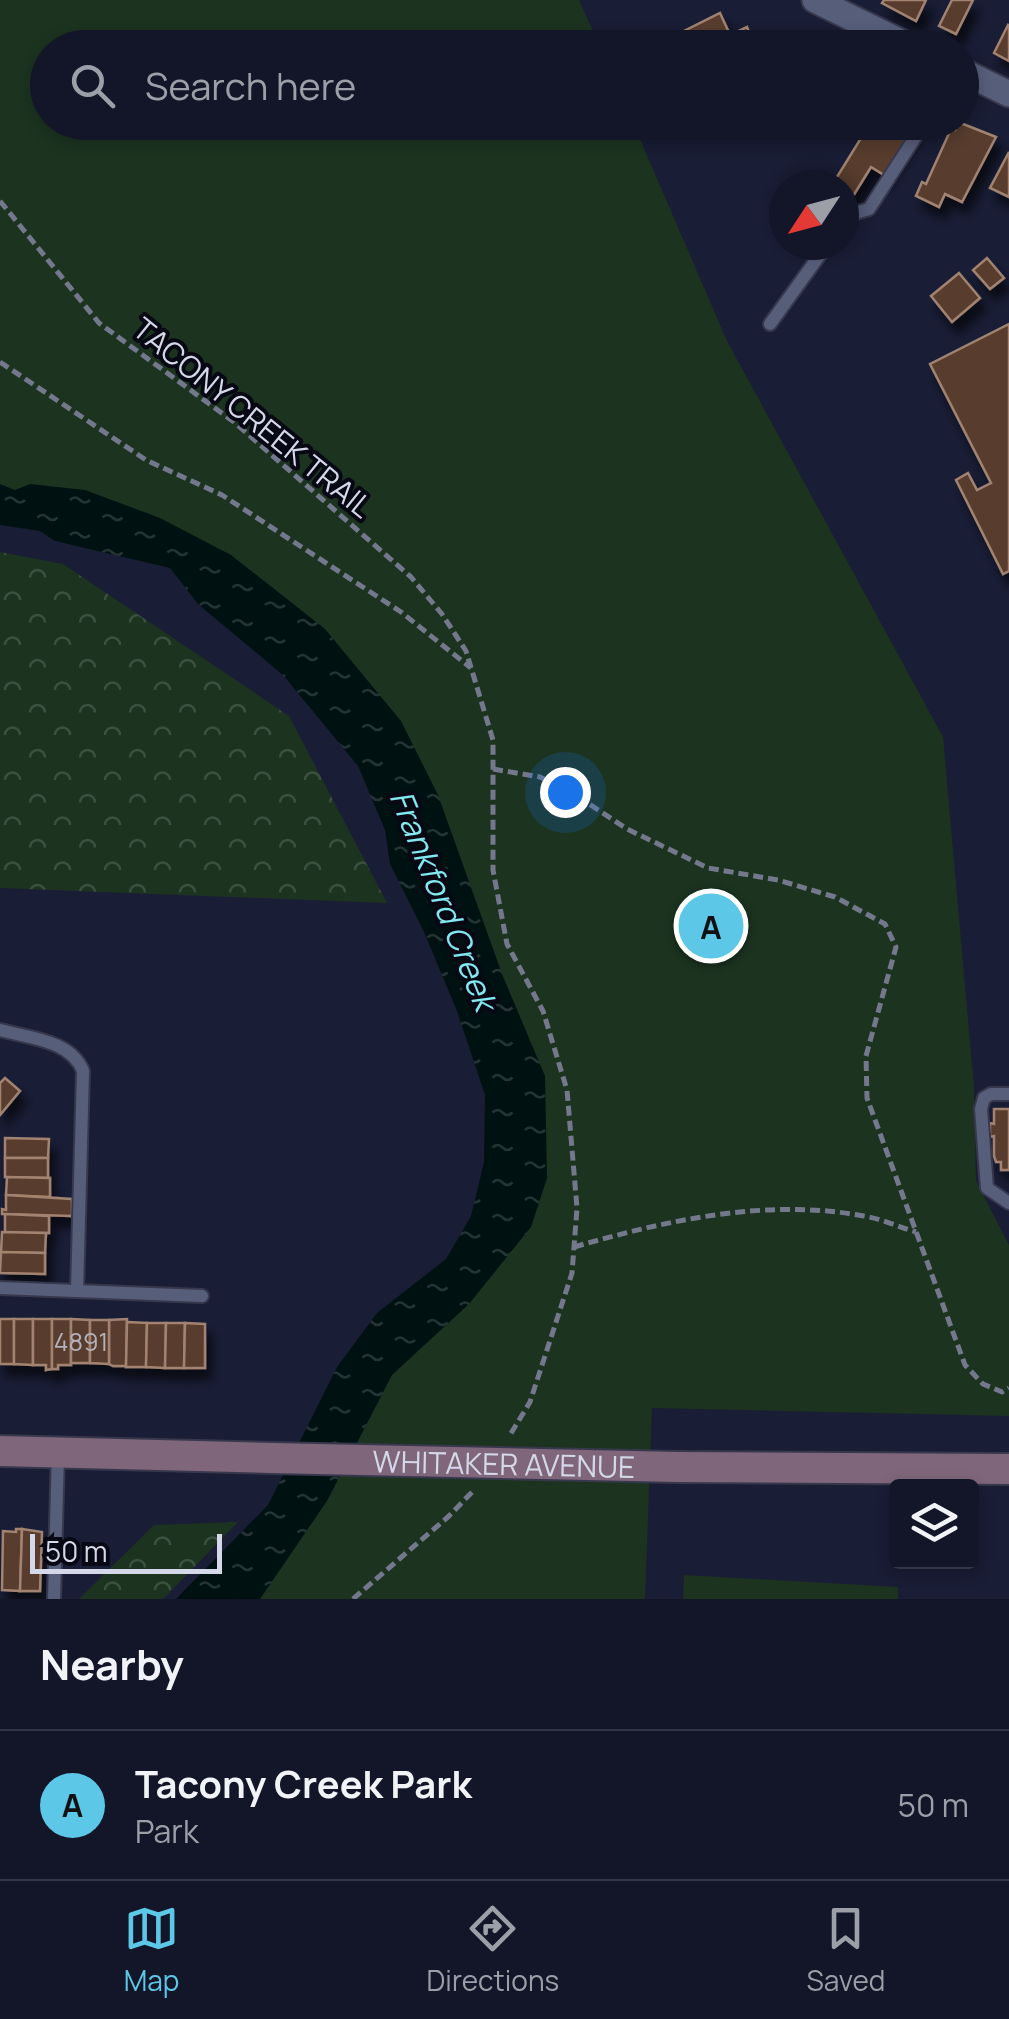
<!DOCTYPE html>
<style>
:root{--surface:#131628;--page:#1c1f30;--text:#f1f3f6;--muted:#9d9fa8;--line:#323545;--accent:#5cc7e7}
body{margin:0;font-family:Manrope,sans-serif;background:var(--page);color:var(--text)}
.controls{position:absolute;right:30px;bottom:30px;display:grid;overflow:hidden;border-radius:10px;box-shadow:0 5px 15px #0003}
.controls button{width:90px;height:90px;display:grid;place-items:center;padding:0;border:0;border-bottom:2px solid var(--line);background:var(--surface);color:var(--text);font:50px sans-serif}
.compass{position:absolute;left:769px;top:170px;width:90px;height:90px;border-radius:50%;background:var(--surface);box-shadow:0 5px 15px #0003;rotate:234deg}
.scale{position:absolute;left:30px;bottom:25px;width:192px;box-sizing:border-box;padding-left:10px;border:5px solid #d4d8e9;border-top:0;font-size:28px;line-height:35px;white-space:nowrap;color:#d4d8e9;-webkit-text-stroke:8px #070813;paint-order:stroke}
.you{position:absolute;left:565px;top:792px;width:35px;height:35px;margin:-25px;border:8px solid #fff;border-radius:50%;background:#1a73e8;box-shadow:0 0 0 15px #1a73e833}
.badge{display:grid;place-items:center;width:65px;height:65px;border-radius:50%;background:var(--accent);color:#111;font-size:32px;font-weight:700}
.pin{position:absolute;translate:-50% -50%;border:5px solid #fff;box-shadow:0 2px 10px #0006}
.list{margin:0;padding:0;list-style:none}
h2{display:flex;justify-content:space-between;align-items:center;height:130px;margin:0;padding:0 40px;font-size:42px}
h2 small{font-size:32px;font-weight:400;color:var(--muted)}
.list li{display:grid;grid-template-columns:65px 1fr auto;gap:30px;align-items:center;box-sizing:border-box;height:150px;padding:0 40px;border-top:2px solid var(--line)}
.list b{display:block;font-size:38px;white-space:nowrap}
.list p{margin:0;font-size:32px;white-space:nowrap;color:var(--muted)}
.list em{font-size:32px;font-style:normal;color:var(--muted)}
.icon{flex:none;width:55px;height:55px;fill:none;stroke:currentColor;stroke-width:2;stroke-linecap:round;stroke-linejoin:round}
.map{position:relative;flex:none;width:1009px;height:1599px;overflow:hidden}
.search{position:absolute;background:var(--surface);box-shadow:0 5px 15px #0003;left:30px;right:30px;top:30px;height:110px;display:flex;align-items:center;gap:25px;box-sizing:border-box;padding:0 35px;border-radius:55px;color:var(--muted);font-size:38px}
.sheet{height:280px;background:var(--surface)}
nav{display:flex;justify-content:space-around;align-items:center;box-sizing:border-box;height:140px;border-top:2px solid var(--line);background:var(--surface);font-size:28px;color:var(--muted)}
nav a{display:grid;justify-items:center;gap:5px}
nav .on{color:var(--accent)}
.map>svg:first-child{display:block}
.forest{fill:url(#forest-crowns)}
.park{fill:#1c3320}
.water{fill:url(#water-ripples)}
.building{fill:#583d2d;stroke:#a28371;stroke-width:2.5;filter:url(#shadow)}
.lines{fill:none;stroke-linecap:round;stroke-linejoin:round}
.lane-casing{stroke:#37384d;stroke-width:16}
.street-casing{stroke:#37384d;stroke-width:29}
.secondary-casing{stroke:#37384d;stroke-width:34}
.path{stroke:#74788d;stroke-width:5;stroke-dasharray:10 5;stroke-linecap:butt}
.lane{stroke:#575e7a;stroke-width:12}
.street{stroke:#575e7a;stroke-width:25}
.secondary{stroke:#7f667a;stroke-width:30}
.secondary-bridge-casing{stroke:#37384d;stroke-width:34;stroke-linecap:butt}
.secondary-bridge{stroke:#7f667a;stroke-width:30}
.labels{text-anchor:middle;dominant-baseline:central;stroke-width:8;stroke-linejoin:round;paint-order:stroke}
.number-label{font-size:25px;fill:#b5b1ba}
.street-label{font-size:30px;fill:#d4d8e9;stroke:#070813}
.water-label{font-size:32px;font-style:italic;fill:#82e9f0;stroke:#070813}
</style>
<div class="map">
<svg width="1009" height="1599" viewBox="0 0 1009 1599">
<defs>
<pattern id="forest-crowns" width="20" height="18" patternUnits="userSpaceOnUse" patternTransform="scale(2.5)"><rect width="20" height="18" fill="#1c3320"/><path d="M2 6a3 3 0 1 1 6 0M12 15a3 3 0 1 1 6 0" fill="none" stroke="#3c5040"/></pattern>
<pattern id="water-ripples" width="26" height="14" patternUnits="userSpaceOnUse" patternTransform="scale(2.5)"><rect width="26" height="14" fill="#001112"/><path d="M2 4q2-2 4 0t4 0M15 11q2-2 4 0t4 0" fill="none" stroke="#243334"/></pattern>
<filter id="shadow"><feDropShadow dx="6" dy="11" stdDeviation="5" flood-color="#0009"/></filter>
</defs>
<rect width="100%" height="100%" fill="#191d35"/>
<g class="forest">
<path d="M 0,552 L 63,564 L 289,716 L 387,903 L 0,888 Z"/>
<path d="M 238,1522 L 163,1599 L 79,1599 L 154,1525 Z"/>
</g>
<g class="park">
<path d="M 0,0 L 579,0 L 600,47 L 48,48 L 48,122 L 633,123 L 727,341 L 943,737 L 974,1087 L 976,1181 L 1009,1245 L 1009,1416 L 652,1408 L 645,1599 L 199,1599 L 500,1191 L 517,1076 L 407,777 L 214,571 L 0,518 Z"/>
<path d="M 684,1575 L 898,1587 L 898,1599 L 683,1599 Z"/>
</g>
<path class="water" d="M 0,484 L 15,490 L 30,484 L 85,490 L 160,518 L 231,555 L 325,629 L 401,721 L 438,795 L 502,974 L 545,1076 L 547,1178 L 531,1227 L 469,1304 L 392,1375 L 327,1501 L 260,1599 L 176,1599 L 268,1505 L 337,1367 L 377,1313 L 446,1259 L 471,1216 L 484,1162 L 485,1095 L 457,1011 L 424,932 L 390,864 L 385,830 L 358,766 L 283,675 L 198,604 L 170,568 L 55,541 L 40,531 L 0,525 Z"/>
<g class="building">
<path d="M 884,0 L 926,0 L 916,21 L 882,3 Z"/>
<path d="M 952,0 L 973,0 L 956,34 L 939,26 Z"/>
<path d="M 720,13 L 732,39 L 714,48 L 682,48 L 676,35 Z"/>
<path d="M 1008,25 L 1009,26 L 1009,61 L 994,53 Z"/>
<path d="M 747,27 L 756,48 L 714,48 L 732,39 L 730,35 Z"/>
<path d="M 871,122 L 917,122 L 884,175 L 871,167 L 850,201 L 844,198 L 844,185 L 832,185 Z"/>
<path d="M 958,122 L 996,137 L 962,202 L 945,194 L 939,207 L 916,196 L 922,182 L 926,184 L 951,129 L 955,130 Z"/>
<path d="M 1009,152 L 1009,197 L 990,188 Z"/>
<path d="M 987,258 L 1004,278 L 990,289 L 973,270 Z"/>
<path d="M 959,273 L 980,298 L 952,322 L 931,296 Z"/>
<path d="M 1009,324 L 1009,571 L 1003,574 L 956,480 L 968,473 L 977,490 L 991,483 L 930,364 Z"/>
<path d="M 5,1078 L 20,1091 L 0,1115 L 0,1083 Z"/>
<path d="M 994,1109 L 1009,1109 L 1009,1170 L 1001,1170 L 1001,1162 L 996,1162 L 994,1156 L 994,1136 L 990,1137 L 990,1123 L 994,1124 Z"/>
<path d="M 5,1138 L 49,1139 L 48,1158 L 5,1158 Z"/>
<path d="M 5,1158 L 48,1158 L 48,1178 L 5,1177 Z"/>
<path d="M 7,1177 L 50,1178 L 50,1197 L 6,1195 Z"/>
<path d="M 6,1195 L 72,1199 L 72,1216 L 2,1214 L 2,1209 L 6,1210 Z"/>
<path d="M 5,1214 L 49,1216 L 49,1233 L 5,1233 Z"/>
<path d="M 2,1232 L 46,1233 L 45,1253 L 1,1252 Z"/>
<path d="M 1,1252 L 45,1253 L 45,1274 L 0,1273 Z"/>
<rect x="0" y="1319" width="14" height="45"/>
<path d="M 14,1319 L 33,1319 L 33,1365 L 14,1364 Z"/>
<path d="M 33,1319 L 52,1319 L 52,1369 L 46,1370 L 46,1365 L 33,1365 Z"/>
<path d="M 52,1319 L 71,1319 L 71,1365 L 58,1365 L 58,1369 L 52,1369 Z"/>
<path d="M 71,1319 L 90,1320 L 90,1363 L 71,1363 Z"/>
<path d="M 127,1319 L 126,1366 L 113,1366 L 109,1364 L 109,1320 Z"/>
<path d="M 90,1320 L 109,1320 L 109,1364 L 90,1363 Z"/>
<path d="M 127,1322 L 147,1323 L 146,1367 L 126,1367 Z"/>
<path d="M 147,1323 L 166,1323 L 165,1368 L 146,1367 Z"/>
<path d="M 166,1323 L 185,1323 L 184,1368 L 165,1368 Z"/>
<path d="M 185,1323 L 205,1324 L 205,1368 L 184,1368 Z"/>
<path d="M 16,1529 L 22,1529 L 20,1591 L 2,1590 L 3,1531 L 16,1532 Z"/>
<path d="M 22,1529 L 42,1532 L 40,1591 L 20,1591 Z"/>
</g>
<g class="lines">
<defs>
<g id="lane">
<path d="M 844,222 L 849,215 L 869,209 L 925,122"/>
<path d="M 770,324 L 827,245"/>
<path d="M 0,1030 C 29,1038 71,1040 83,1071 L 77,1291"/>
<path d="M 1009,1094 L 991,1094 L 984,1098 L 981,1109 L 987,1188 L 1009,1203"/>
<path d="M 0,1288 L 202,1296"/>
<path d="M 54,1599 L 58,1453"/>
</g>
<g id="street">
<path d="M 815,0 L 913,48"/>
<path d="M 962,71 L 1009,94"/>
</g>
<g id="secondary">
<path d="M 0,1451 L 272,1458"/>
<path d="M 677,1467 L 1009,1469"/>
</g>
</defs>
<use href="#lane" class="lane-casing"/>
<use href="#street" class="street-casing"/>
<use href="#secondary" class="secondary-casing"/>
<g class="path">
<path d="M 0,201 L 99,323 L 234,422 L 411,577 L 442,614 L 466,651 L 493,740 L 493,870 L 507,944 L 543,1011 L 567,1090 L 577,1208 L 572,1273 L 530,1402 L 510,1435"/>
<path d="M 0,362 L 146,460 L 222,495 L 401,612 L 471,668"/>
<path d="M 493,769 L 540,777 L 571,792 L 627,829 L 708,868 L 778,880 L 835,897 L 885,924 L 896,947 L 866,1056 L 867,1098 L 965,1365 L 983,1384 L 1002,1392 L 1009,1388"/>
<path d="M 574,1247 C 668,1220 766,1198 864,1216 C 882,1219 899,1227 916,1232"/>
<path d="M 353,1599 L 449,1516 L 474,1490"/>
</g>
<use href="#lane" class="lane"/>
<use href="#street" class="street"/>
<use href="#secondary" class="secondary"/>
<defs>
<g id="secondary-bridge">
<path id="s1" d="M 272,1458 L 677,1467"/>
</g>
</defs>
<use href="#secondary-bridge" class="secondary-bridge-casing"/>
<use href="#secondary-bridge" class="secondary-bridge"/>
</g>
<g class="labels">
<g class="number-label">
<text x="81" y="1341">4891</text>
</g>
<g class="street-label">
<text transform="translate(253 417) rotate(39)">TACONY CREEK TRAIL</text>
<text stroke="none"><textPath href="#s1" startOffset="232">WHITAKER AVENUE</textPath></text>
</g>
<g class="water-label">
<text transform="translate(444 900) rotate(68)">Frankford Creek</text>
</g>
</g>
</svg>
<div class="controls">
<button><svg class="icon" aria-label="layers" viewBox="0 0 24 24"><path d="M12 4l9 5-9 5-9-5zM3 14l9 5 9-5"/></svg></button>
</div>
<svg class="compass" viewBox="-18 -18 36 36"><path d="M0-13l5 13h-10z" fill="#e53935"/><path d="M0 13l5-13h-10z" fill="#9d9fa8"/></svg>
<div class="scale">50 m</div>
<div class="you"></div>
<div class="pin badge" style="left:711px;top:926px">A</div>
<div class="search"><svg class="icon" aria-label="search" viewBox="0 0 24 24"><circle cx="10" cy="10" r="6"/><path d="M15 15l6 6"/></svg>Search here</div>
</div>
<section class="sheet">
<h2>Nearby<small></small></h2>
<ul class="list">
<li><span class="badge">A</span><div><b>Tacony Creek Park</b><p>Park</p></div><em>50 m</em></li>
</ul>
</section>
<nav>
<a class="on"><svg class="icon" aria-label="map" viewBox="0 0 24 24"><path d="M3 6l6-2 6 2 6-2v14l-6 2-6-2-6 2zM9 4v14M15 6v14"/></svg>Map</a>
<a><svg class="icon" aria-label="directions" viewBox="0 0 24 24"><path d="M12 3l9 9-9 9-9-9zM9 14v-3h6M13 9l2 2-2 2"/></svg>Directions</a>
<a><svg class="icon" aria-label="saved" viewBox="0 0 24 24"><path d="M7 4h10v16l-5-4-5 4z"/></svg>Saved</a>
</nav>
